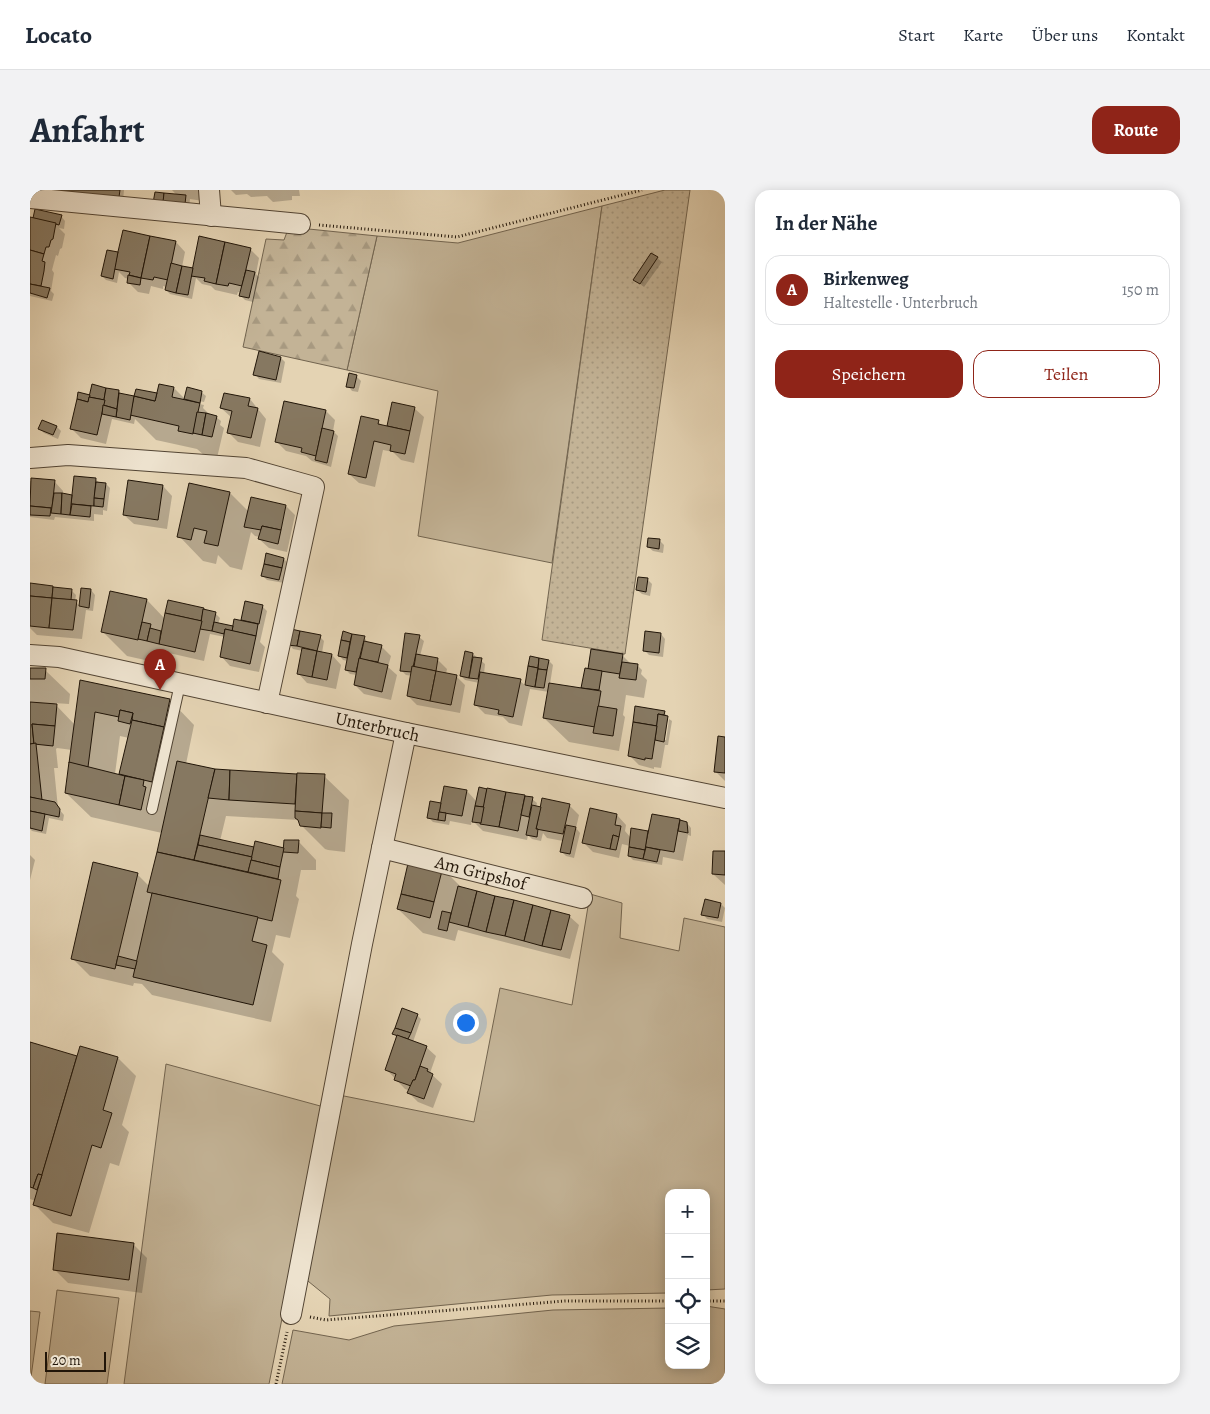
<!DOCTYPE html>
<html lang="de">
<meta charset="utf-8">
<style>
:root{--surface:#fff;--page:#f2f2f3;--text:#1f2937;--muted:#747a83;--line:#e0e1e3;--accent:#8f2418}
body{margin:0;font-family:Alegreya,serif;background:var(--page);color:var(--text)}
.controls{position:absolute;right:15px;bottom:15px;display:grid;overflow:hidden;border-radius:10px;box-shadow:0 2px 12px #0003}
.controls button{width:45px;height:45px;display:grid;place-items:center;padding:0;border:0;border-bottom:1px solid var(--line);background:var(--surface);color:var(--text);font:25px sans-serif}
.scale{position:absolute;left:15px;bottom:12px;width:61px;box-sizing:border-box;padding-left:5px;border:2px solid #211508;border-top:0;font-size:14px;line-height:18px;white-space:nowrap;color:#211508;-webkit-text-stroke:4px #ede2ce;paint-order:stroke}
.you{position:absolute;left:435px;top:832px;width:18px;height:18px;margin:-12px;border:4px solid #fff;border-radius:50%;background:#1a73e8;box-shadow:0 0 0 8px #1a73e833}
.badge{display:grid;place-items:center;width:32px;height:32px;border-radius:50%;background:var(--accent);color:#fff;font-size:16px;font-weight:700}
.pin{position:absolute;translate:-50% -41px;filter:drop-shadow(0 1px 2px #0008)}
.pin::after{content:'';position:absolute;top:26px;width:18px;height:15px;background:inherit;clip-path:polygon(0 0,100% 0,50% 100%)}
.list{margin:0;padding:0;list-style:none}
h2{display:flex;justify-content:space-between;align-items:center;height:65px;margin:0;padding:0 20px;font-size:21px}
h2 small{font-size:16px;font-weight:400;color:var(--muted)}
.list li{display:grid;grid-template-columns:32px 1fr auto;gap:15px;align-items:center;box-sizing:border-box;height:70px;margin:0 10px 10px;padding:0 10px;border:1px solid var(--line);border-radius:15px}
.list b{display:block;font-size:19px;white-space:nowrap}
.list p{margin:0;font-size:16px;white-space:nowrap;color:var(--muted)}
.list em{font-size:16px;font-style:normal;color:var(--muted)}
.actions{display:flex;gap:10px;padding:15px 20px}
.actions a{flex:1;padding:11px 0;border:1px solid var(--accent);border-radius:15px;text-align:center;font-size:18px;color:var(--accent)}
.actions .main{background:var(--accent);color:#fff}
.icon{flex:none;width:28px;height:28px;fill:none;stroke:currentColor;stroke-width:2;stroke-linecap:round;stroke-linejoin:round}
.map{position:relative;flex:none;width:695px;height:1194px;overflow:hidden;border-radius:15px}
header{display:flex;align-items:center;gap:30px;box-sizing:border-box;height:70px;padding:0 25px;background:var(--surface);border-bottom:1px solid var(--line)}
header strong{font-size:24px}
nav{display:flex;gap:28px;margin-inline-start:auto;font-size:18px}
.intro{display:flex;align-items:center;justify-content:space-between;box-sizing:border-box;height:120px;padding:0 30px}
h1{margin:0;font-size:35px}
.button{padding:12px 22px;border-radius:15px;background:var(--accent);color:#fff;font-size:18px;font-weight:700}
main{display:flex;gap:30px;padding:0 30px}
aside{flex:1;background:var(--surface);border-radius:15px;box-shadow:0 2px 12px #0003}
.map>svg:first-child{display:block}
.grass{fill:#c3b396;stroke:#72644f}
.forest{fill:url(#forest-firs);stroke:#72644f}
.park{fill:url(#park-dots);stroke:#72644f}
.shadow{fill:#0003;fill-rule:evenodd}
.building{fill:#867861;stroke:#211508}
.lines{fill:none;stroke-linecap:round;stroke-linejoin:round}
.service-casing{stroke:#524433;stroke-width:12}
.minor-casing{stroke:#524433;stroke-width:22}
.path{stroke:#211508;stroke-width:3;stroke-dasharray:1 2.5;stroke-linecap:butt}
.service{stroke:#ede2ce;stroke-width:10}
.minor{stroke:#ede2ce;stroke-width:20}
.labels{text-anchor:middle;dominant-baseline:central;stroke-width:4;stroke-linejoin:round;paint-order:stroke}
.street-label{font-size:18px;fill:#211508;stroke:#ede2ce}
</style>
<header>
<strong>Locato</strong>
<nav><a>Start</a><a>Karte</a><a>Über uns</a><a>Kontakt</a></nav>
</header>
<div class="intro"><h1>Anfahrt</h1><a class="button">Route</a></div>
<main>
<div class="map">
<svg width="695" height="1194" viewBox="0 0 695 1194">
<defs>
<pattern id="forest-firs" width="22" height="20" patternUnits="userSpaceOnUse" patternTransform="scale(1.25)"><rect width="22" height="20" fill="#c3b396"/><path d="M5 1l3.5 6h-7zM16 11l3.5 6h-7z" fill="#a79980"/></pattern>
<pattern id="park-dots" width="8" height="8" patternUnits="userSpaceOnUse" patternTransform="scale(1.25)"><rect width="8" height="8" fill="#c3b396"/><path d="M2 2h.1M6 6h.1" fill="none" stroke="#a79980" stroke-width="1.8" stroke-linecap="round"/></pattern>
</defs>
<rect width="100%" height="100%" fill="#e4d3b3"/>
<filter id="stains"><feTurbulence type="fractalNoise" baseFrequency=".004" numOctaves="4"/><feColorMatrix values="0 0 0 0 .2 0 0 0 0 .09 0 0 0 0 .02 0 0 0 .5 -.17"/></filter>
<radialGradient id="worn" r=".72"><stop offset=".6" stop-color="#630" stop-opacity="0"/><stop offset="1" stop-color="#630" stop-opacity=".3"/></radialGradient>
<g class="grass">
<path d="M 572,16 L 522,373 L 388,346 L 408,201 L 317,180 L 347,46 L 428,53 Z"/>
<path d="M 560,704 L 592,713 L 590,748 L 649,761 L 654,728 L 695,737 L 695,1099 L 676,1100 L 676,1003 L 639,1003 L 639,1103 L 522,1105 L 299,1126 L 300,1109 L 273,1087 L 309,905 L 444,932 L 470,798 L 542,815 Z"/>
<path d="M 136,874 L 294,917 L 239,1194 L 94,1194 Z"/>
<path d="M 27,1100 L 89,1108 L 77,1194 L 15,1194 Z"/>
<path d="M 676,1116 L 695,1119 L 695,1194 L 252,1194 L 263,1140 L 319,1150 L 364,1136 L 523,1120 L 639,1118 L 639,1175 L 676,1175 Z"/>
<path d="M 0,1121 L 10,1122 L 0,1194 Z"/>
</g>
<path class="forest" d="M 269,38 L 347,46 L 317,180 L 213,157 L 236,49 L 254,50 L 257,42 Z"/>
<path class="park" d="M 635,0 L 660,0 L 595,464 L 512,450 L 572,16 Z"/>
<g class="shadow">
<path d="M 8,0 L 94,0 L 93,11 Z"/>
<path d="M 142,0 L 186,0 L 173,11 L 160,9 L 159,18 Z"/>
<path d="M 201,0 L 269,0 L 270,6 L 262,6 L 262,10 L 243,12 L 237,6 L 221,7 L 217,4 L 206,5 Z"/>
<path d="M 31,26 L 35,31 L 34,39 L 29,38 L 35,44 L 32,58 L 30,59 L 28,66 L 26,65 L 22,80 L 24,83 L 21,101 L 24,104 L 22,111 L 0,106 L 0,28 Z"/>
<path d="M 146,52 L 155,62 L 152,77 L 164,80 L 220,59 L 229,68 L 226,84 L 229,87 L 223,112 L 215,110 L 211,106 L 212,103 L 208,102 L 207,105 L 185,100 L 181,96 L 172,94 L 166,88 L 162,109 L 140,104 L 136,100 L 137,97 L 133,96 L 133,99 L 121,96 L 119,104 L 108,102 L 98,92 L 99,89 L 95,88 L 89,82 L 87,93 L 76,90 L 72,86 L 89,63 Z"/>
<path d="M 622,64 L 632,72 L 614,97 L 605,90 Z"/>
<path d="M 251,168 L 255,172 L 251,193 L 229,189 L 225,184 Z"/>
<path d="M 326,186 L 331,191 L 328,202 L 322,201 L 318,196 Z"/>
<path d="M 144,198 L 156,210 L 158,199 L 171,202 L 176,206 L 174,212 L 159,209 L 159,212 L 174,215 L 173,218 L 181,226 L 186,227 L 191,231 L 190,235 L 194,238 L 187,268 L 174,265 L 167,259 L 126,250 L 105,229 L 104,234 L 82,229 L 76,254 L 51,248 L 42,239 L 61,206 L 89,201 L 92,205 L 104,207 L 128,205 Z"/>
<path d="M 220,209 L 236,229 L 230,257 L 208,252 L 198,242 L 201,227 L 191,218 Z"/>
<path d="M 384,218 L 394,227 L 384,273 L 371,270 L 363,262 L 353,260 L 345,297 L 329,293 L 319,284 L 348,232 L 353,236 L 358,238 Z"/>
<path d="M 296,221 L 305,230 L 303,241 L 308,246 L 301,277 L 282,271 L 276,266 L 256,261 L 247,252 Z"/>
<path d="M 13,231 L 27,237 L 31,241 L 28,249 L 14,243 L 10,239 Z"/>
<path d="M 45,287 L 66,290 L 70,293 L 76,294 L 80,298 L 77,321 L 73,320 L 73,325 L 64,324 L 64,331 L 25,327 L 24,330 L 0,327 L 0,291 L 24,291 L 33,301 L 33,305 L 43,306 Z"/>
<path d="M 99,291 L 133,296 L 142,306 L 137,339 L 104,334 L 94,325 Z"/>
<path d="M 200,303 L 219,322 L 256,316 L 265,325 L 257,362 L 239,358 L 229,349 L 230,347 L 225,346 L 221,342 L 212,380 L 200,377 L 188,365 L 186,374 L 173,371 L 149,346 Z"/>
<path d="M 619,349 L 630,351 L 634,355 L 633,363 L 623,361 L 618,357 Z"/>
<path d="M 254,369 L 258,373 L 254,393 L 237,390 L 232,385 Z"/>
<path d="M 617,389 L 622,394 L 620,406 L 612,404 L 607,400 Z"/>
<path d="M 0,395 L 41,400 L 46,405 L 45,411 L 50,416 L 61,400 L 65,405 L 63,421 L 56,420 L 52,449 L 7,445 L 0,438 Z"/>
<path d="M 117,410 L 135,429 L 185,423 L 190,428 L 188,434 L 203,438 L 212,432 L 216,413 L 232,416 L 237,421 L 230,452 L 235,457 L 229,482 L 200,476 L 191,466 L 195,447 L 180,444 L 174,471 L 139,463 L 136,460 L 133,474 L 97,466 L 72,441 Z"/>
<path d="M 314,443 L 334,447 L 338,453 L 351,456 L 361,466 L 358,477 L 367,485 L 361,510 L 334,504 L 325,495 L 327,485 L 320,484 L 316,480 L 318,471 L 313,470 L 309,465 Z"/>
<path d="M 631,444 L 635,449 L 633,467 L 619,465 L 614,460 Z"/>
<path d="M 290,447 L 294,451 L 292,463 L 302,465 L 311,475 L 306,499 L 277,493 L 268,483 L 273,461 L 263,459 L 259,454 Z"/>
<path d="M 389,447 L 394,451 L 390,466 L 407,469 L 417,479 L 416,484 L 426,486 L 435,495 L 430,523 L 387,515 L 378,506 L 383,486 L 376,485 L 371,480 Z"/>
<path d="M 443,464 L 455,474 L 454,484 L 490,491 L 496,496 L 501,468 L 519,471 L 523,475 L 520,494 L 552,499 L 556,479 L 560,480 L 592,465 L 601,474 L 607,475 L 612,480 L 611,484 L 617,490 L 614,508 L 596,505 L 593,525 L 595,527 L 589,561 L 539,552 L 514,528 L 519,502 L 500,499 L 492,536 L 479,533 L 473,527 L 455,524 L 445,514 L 449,493 L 435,490 L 431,486 Z"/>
<path d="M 0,479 L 15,480 L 40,504 L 39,514 L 24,513 L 45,535 L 51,491 L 140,510 L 164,535 L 156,574 L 184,580 L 294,586 L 319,610 L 315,662 L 298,660 L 295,659 L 270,634 L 269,630 L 196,626 L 190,651 L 223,658 L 255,659 L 268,651 L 286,670 L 286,680 L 271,680 L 266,706 L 269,709 L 260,748 L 246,745 L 242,762 L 254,774 L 241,832 L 122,805 L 112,794 L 104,793 L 103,796 L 60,786 L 42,768 L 107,684 L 120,697 L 132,643 L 61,627 L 36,603 L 42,560 L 27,558 L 26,559 L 28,578 L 24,578 L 28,618 L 34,625 L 33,631 L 19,628 L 16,644 L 2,641 L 0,639 ZM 90,546 L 99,548 L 90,585 L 85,584 Z"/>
<path d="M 607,518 L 634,522 L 638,527 L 637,526 L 633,550 L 636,550 L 639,529 L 642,531 L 638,555 L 635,555 L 631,578 L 624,577 L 624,579 L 609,575 L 599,565 Z"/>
<path d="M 695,548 L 695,591 L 685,581 Z"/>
<path d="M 437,601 L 447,612 L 494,606 L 502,609 L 507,613 L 506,617 L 510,618 L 539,615 L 549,625 L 546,638 L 550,643 L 544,668 L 536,666 L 531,661 L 533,651 L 517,648 L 513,643 L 511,651 L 502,649 L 498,645 L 497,650 L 453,641 L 442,630 L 441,635 L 420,631 L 419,635 L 403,632 L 398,627 L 410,614 Z"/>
<path d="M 587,625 L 596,635 L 595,641 L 601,648 L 602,639 L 619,642 L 649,630 L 657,633 L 661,638 L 661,646 L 658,645 L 653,671 L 633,667 L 632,675 L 603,670 L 599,666 L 600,656 L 592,654 L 589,668 L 563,662 L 554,653 Z"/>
<path d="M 695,663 L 695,695 L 683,684 Z"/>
<path d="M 0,665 L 5,670 L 0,690 Z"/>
<path d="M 412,678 L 433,699 L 539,726 L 549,735 L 540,769 L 428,740 L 425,751 L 393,743 L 368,719 Z"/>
<path d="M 691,714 L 695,718 L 692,732 L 677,729 L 673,724 Z"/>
<path d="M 387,825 L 391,829 L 383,852 L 396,857 L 406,866 L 400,883 L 412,894 L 403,918 L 388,912 L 379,903 L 380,901 L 375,899 L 356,879 L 367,848 L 364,844 Z"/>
<path d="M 0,853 L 48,868 L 51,858 L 88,868 L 106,886 L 92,935 L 99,942 L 89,976 L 80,973 L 59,1043 L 23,1033 L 4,1014 L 6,1011 L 0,1009 Z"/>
<path d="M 103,1054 L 117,1068 L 112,1103 L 38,1093 L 24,1079 Z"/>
</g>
<g class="building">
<path d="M 8,0 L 90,0 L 89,7 Z"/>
<path d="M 125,2 L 134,3 L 133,14 L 123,13 Z"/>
<path d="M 134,3 L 156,5 L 155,14 L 133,12 Z"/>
<path d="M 5,19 L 32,25 L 29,35 L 3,28 Z"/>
<path d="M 0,27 L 26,33 L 23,49 L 21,50 L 19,57 L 16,57 L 14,64 L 0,60 Z"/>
<path d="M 93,40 L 120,46 L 111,88 L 99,85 L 100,82 L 84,79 Z"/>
<path d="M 120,46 L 146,51 L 138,90 L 124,87 L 123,90 L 111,88 Z"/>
<path d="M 169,46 L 195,52 L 186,94 L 174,91 L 175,88 L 161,86 Z"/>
<path d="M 195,52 L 221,58 L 212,96 L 199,93 L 198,96 L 186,94 Z"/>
<path d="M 0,60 L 14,64 L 12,71 L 15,72 L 14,81 L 11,96 L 0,94 Z"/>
<path d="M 77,60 L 88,62 L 83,89 L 71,86 Z"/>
<path d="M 621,63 L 628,67 L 610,94 L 603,90 Z"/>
<path d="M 141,73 L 152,76 L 146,103 L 135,100 Z"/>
<path d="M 152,76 L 163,78 L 158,105 L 146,103 Z"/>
<path d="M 216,80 L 225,82 L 219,108 L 209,106 Z"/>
<path d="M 98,85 L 111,88 L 110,95 L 97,93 Z"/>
<path d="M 0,94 L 20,98 L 17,108 L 0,103 Z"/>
<path d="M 229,161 L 251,167 L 246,190 L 223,185 Z"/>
<path d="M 319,183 L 327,185 L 324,198 L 316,197 Z"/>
<path d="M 62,194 L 76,198 L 74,210 L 59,207 Z"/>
<path d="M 129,194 L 144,197 L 142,207 L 170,213 L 163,244 L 148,241 L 149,236 L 100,225 L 104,206 L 125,211 Z"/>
<path d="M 157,197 L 172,201 L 170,213 L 154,209 Z"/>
<path d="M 76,198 L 89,200 L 87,219 L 73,215 Z"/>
<path d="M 106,199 L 127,203 L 125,211 L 104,206 Z"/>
<path d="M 48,202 L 60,205 L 58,212 L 47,209 Z"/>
<path d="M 89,203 L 104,206 L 100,230 L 86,227 Z"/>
<path d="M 194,203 L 220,208 L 218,216 L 228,218 L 221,248 L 197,243 L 202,221 L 190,218 Z"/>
<path d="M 59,207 L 75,210 L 67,245 L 40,239 L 47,209 L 58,212 Z"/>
<path d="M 254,211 L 296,220 L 286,266 L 271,262 L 272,258 L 245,252 Z"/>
<path d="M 362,212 L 385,217 L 380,241 L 357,236 Z"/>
<path d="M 73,215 L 87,219 L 86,227 L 72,224 Z"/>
<path d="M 167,222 L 176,223 L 172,245 L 163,243 Z"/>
<path d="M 176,223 L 187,226 L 182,247 L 172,245 Z"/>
<path d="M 331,226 L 349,230 L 348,234 L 380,241 L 375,264 L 360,261 L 361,255 L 344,251 L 336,288 L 318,284 Z"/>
<path d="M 12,230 L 27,236 L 23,245 L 8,239 Z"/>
<path d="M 292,238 L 304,241 L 297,273 L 285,270 Z"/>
<path d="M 44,286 L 66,288 L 64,316 L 41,314 Z"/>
<path d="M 1,288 L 25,290 L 22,318 L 0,316 Z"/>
<path d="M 98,290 L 133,295 L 128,330 L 93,325 Z"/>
<path d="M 66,292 L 76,293 L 74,309 L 64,308 Z"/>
<path d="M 159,293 L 200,302 L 188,356 L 174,353 L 177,341 L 164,338 L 161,350 L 147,347 Z"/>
<path d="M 24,303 L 32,303 L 31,324 L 21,323 Z"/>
<path d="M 32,303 L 42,305 L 40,325 L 31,324 Z"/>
<path d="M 221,307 L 256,315 L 251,340 L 232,336 L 231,340 L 214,337 Z"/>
<path d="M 64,308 L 74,309 L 73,317 L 64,316 Z"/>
<path d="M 42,314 L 61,316 L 60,327 L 40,325 Z"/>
<path d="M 0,316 L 21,318 L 20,326 L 0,325 Z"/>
<path d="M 232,336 L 251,340 L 248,354 L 228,349 Z"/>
<path d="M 618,348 L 630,349 L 629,359 L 617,357 Z"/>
<path d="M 236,363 L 254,368 L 252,378 L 234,374 Z"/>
<path d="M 234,374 L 252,378 L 249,390 L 231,386 Z"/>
<path d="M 608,387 L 618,388 L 616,402 L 606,400 Z"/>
<path d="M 0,393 L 23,396 L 22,408 L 0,406 Z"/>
<path d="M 23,397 L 42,399 L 41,410 L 22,408 Z"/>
<path d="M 51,398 L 61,399 L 59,418 L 49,416 Z"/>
<path d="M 80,401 L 117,409 L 108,450 L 71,442 Z"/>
<path d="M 0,406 L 22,408 L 19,438 L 0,436 Z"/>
<path d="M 22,408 L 47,410 L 43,440 L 19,438 Z"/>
<path d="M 138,410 L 174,418 L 171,431 L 135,423 Z"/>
<path d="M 215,411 L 233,415 L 229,434 L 211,430 Z"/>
<path d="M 173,419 L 186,422 L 182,441 L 170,439 Z"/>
<path d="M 135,423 L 172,431 L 165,462 L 129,454 Z"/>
<path d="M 204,429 L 228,434 L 226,446 L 202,441 Z"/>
<path d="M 112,432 L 121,434 L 117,451 L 108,449 Z"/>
<path d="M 184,432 L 203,436 L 202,441 L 195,439 L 194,444 L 182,441 Z"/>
<path d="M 120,438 L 131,441 L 129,454 L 117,451 Z"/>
<path d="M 195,439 L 226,446 L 220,474 L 190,467 Z"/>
<path d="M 261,439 L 270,441 L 267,456 L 257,455 Z"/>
<path d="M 270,441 L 291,445 L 287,461 L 267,456 Z"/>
<path d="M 313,441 L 322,444 L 320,452 L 311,450 Z"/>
<path d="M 615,441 L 631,443 L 629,463 L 613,461 Z"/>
<path d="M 375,443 L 390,445 L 382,482 L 370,481 Z"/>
<path d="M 322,444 L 335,446 L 326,482 L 315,480 Z"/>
<path d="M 311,450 L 320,452 L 317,468 L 308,466 Z"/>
<path d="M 334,451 L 352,455 L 348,472 L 330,469 Z"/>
<path d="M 272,458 L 287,461 L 282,487 L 267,484 Z"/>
<path d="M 561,459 L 593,464 L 590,484 L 558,479 Z"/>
<path d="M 287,461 L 302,464 L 297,490 L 282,487 Z"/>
<path d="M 435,461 L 443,463 L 439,488 L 430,486 Z"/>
<path d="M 386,464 L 408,468 L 406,481 L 384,477 Z"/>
<path d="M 500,466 L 509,468 L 508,478 L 498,476 Z"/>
<path d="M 443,467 L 452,468 L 448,489 L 439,488 Z"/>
<path d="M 329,468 L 358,475 L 352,502 L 324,495 Z"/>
<path d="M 509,468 L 519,470 L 517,480 L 508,479 Z"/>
<path d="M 592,472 L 608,474 L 606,490 L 589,488 Z"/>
<path d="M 382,476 L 406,481 L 400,511 L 377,506 Z"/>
<path d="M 498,476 L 508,478 L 505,497 L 495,495 Z"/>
<path d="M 0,478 L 16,478 L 15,489 L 0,489 Z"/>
<path d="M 555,478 L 572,481 L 569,500 L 551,498 Z"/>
<path d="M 508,479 L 517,480 L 514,498 L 505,497 Z"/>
<path d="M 406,481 L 427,485 L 421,515 L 400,511 Z"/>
<path d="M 450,482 L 491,489 L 483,527 L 468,524 L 469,520 L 444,515 Z"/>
<path d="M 50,490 L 140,509 L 134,537 L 102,530 L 103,523 L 90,520 L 89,527 L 65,522 L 58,577 L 39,573 Z"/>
<path d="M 519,493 L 571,501 L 565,537 L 513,528 Z"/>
<path d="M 0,512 L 27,514 L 25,536 L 2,534 L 4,554 L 0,554 Z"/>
<path d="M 568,516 L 587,519 L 583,546 L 563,543 Z"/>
<path d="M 605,516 L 635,521 L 634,525 L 628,524 L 627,536 L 603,532 Z"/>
<path d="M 90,520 L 103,523 L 100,534 L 88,531 Z"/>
<path d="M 628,524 L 638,526 L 634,552 L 625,550 Z"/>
<path d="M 102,530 L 134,537 L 122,592 L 89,584 Z"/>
<path d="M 603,532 L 627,536 L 622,569 L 615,568 L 615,570 L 598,566 Z"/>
<path d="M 2,534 L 25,536 L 23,556 L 4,554 Z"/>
<path d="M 688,546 L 695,547 L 695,583 L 684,582 Z"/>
<path d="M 6,553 L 6,554 L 12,610 L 0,607 L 0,554 Z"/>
<path d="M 147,571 L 185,579 L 164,670 L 127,662 Z"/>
<path d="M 39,572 L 95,586 L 89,615 L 35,603 Z"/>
<path d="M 185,579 L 200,580 L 199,610 L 178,608 Z"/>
<path d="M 200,580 L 267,584 L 265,614 L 199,610 Z"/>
<path d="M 267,583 L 295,584 L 292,623 L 265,621 Z"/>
<path d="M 95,586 L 114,590 L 113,596 L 116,597 L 111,620 L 89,615 Z"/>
<path d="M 414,596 L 437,600 L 432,626 L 409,622 Z"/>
<path d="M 449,597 L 457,599 L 454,617 L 445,616 Z"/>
<path d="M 457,598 L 476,602 L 469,637 L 450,634 Z"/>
<path d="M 476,602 L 495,605 L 488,641 L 469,637 Z"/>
<path d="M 495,606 L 503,607 L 499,627 L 491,625 Z"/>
<path d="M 0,607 L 25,612 L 30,619 L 29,627 L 0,621 Z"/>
<path d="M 512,608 L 540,614 L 533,644 L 506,639 Z"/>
<path d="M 400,611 L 411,613 L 408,630 L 397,628 Z"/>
<path d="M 502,615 L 511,617 L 506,639 L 508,639 L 507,647 L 496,645 Z"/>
<path d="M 445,616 L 454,617 L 451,633 L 442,632 Z"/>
<path d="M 560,618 L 587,624 L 585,635 L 591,636 L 589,647 L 583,645 L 580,659 L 552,653 Z"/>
<path d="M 0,621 L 15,624 L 12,641 L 0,638 Z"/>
<path d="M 265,621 L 292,623 L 291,638 L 270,636 L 268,630 L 265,628 Z"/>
<path d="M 409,622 L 416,623 L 415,631 L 408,630 Z"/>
<path d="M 292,623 L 302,623 L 301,638 L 291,637 Z"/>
<path d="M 622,624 L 650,629 L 644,662 L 615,657 Z"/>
<path d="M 650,630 L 657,632 L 658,643 L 648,641 Z"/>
<path d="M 536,635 L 546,637 L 540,664 L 530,662 Z"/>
<path d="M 601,638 L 618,641 L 615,660 L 599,657 Z"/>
<path d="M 170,645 L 224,657 L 222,667 L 168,655 Z"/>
<path d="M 583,645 L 589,647 L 586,660 L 580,659 Z"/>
<path d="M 254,650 L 269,650 L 268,663 L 253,662 Z"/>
<path d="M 225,651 L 254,658 L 250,677 L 221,670 Z"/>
<path d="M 168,655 L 222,667 L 218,682 L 164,670 Z"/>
<path d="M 599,657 L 615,660 L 613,669 L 598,666 Z"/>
<path d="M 616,657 L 630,660 L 627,672 L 613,669 Z"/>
<path d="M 683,661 L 695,661 L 695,685 L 682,684 Z"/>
<path d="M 127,662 L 251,690 L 242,731 L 117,702 Z"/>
<path d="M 379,669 L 413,677 L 404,712 L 371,704 Z"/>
<path d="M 221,670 L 250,677 L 248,689 L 218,682 Z"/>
<path d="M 63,672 L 108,683 L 85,779 L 41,769 Z"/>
<path d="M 428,696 L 447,701 L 438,737 L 419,732 Z"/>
<path d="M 447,701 L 465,706 L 456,742 L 438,737 Z"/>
<path d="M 122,703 L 228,727 L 222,751 L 237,755 L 223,815 L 103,787 Z"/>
<path d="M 371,704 L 404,712 L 400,728 L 367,719 Z"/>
<path d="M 465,706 L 484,710 L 475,746 L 456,742 Z"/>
<path d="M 675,709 L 691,713 L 688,728 L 671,725 Z"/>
<path d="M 484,710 L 503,715 L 494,751 L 475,746 Z"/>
<path d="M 503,715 L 521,720 L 512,756 L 494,751 Z"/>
<path d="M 521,720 L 540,725 L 531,760 L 512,756 Z"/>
<path d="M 412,721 L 421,723 L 417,741 L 408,739 Z"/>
<path d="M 88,766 L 107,771 L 105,779 L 86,775 Z"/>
<path d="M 372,818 L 388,824 L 381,843 L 365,838 Z"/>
<path d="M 365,838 L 381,843 L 378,849 L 362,844 Z"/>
<path d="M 367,845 L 397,856 L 385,890 L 383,890 L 381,896 L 364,890 L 366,884 L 355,880 Z"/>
<path d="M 0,852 L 47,866 L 12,985 L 8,984 L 3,998 L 0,997 Z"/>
<path d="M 50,856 L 88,867 L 73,920 L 82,923 L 71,958 L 62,955 L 41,1026 L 3,1015 Z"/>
<path d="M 390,876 L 398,879 L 397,881 L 403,884 L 394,909 L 377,903 L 383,890 L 385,890 Z"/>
<path d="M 8,984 L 12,985 L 7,1000 L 3,998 Z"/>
<path d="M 27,1043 L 104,1053 L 99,1090 L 23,1080 Z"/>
</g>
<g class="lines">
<defs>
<path id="service" d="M 122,619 L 150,494"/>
<g id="minor">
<path d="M 179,0 L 181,26"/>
<path d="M 0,8 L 270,34"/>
<path d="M 0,268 L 38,265 L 216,278 L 284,297 L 237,513"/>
<path id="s1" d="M 0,465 L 29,467 L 376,543 L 695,608"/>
<path id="s2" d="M 352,658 L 552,708"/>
<path d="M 261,1124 L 332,754 L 376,543"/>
</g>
</defs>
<use href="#service" class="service-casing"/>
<use href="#minor" class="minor-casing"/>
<g class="path">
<path d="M 289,35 L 427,47 L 612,0"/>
<path d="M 676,1111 L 695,1111"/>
<path d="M 280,1127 L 296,1130 L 535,1111 L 639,1111"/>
<path d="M 246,1194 L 257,1142"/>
</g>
<use href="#service" class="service"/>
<use href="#minor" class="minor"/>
</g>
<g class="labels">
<g class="street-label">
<text stroke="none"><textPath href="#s1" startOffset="355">Unterbruch</textPath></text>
<text stroke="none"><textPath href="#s2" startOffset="102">Am Gripshof</textPath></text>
</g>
</g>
<rect width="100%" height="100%" filter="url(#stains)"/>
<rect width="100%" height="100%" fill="url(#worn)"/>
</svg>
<div class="controls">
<button>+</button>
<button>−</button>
<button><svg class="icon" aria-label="locate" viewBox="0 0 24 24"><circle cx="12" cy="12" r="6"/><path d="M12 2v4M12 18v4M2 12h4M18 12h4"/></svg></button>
<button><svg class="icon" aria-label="layers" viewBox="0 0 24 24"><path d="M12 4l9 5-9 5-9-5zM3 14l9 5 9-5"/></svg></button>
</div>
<div class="scale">20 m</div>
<div class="you"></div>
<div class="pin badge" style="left:130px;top:500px">A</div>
</div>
<aside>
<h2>In der Nähe<small></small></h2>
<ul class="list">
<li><span class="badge">A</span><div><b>Birkenweg</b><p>Haltestelle · Unterbruch</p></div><em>150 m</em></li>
</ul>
<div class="actions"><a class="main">Speichern</a><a>Teilen</a></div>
</aside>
</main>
